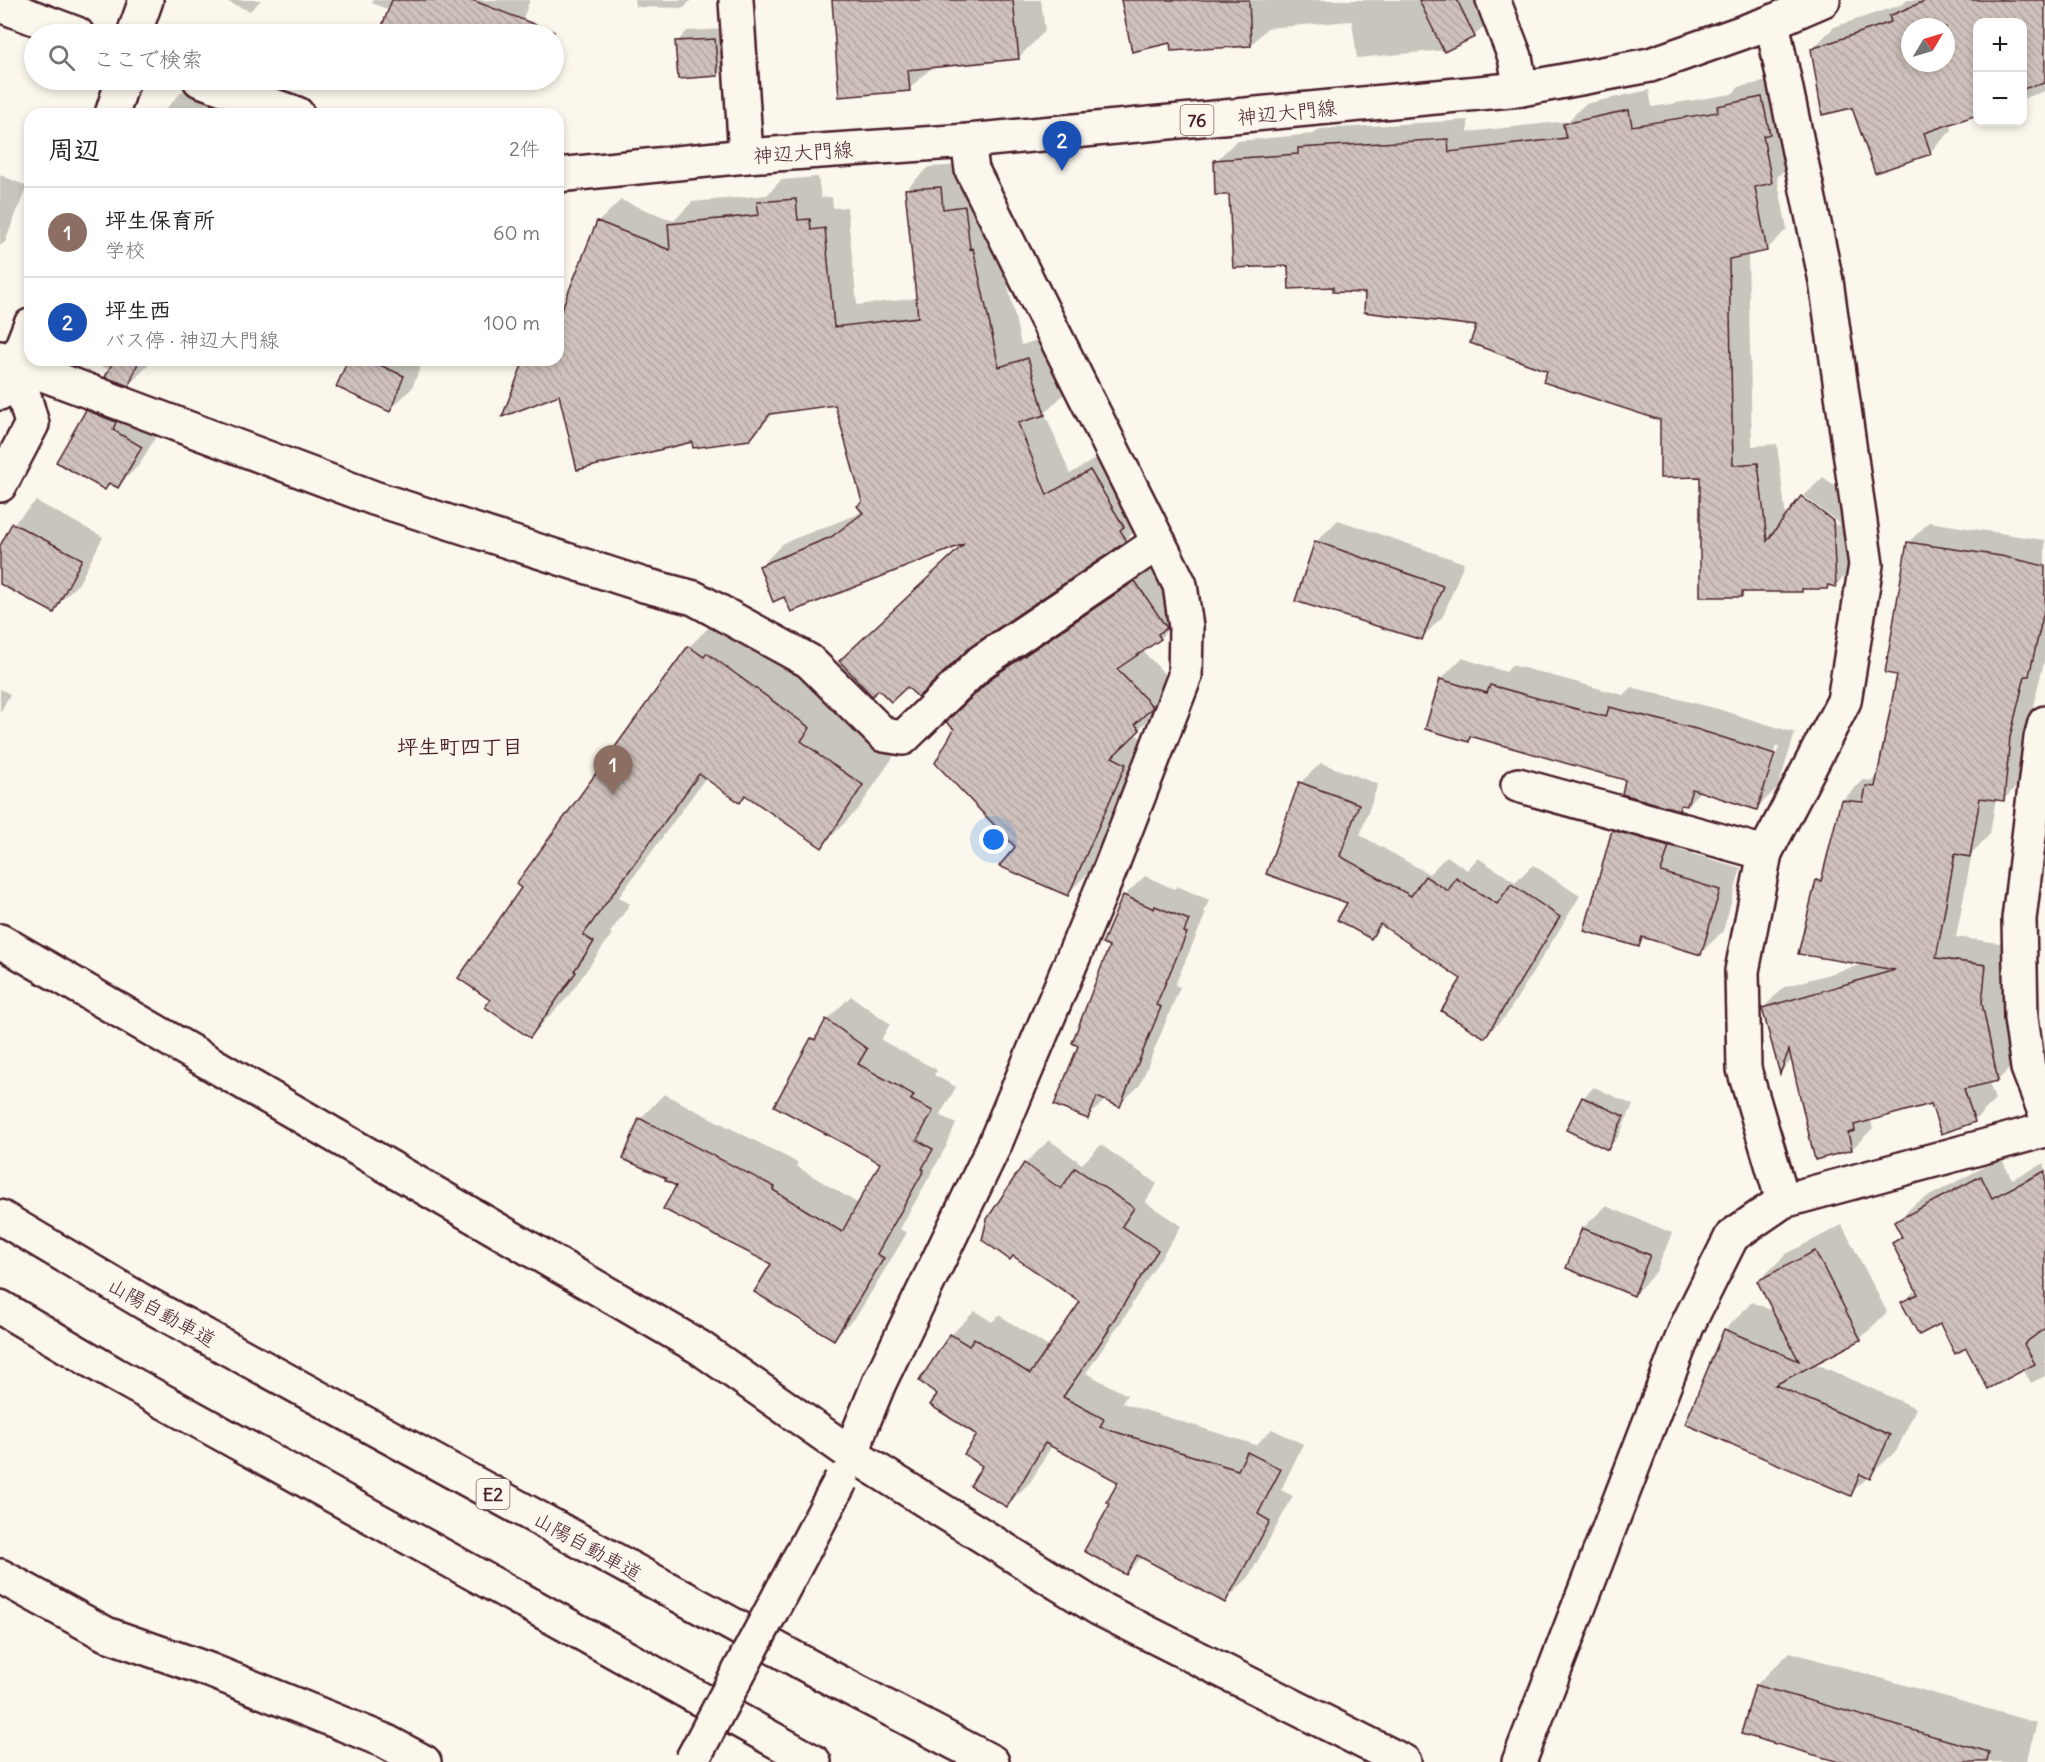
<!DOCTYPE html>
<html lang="ja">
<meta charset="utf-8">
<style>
:root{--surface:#fff;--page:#f2f2f2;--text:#202124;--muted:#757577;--line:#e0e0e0;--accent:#0b8043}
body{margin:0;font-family:Delius,"Klee One",sans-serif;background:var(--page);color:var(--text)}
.controls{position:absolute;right:18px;top:18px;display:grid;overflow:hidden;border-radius:12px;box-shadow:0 3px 9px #0003}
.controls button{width:54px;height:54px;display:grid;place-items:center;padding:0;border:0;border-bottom:2px solid var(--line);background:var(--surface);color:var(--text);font:30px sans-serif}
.compass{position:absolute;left:1901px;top:18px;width:54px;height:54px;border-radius:50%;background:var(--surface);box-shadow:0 3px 9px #0003;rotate:52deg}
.you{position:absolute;left:994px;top:840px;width:21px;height:21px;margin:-15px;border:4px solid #fff;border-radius:50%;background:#1a73e8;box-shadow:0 0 0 9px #1a73e833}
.badge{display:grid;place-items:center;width:39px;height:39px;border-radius:50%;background:var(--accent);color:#fff;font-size:20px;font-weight:700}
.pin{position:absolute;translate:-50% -50px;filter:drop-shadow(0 2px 3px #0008)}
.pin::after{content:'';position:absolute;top:32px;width:21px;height:18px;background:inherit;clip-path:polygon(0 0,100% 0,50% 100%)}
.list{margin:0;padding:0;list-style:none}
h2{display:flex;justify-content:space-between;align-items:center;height:78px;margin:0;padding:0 24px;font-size:26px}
h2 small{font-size:20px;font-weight:400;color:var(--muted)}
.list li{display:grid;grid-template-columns:39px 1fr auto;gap:18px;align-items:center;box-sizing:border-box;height:90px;padding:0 24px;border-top:2px solid var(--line)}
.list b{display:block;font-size:22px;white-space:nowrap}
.list p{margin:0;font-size:20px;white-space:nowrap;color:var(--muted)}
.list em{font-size:20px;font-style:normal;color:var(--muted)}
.icon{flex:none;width:33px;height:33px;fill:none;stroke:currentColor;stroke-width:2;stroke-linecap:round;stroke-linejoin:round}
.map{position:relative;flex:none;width:2045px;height:1762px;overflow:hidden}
.search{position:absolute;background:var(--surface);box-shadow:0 3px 9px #0003;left:24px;top:24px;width:540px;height:66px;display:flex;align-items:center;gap:15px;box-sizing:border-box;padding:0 21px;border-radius:33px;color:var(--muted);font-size:22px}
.panel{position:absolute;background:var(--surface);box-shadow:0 3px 9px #0003;left:24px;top:108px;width:540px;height:258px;border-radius:18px}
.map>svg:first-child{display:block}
.shadow{fill:#0003;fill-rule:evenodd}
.building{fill:url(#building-back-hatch);stroke:#4a1f2b;stroke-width:1.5;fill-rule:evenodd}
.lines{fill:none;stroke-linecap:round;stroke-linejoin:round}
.minor-casing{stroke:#4a1f2b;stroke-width:38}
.tertiary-casing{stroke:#4a1f2b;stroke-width:38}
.primary-casing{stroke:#4a1f2b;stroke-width:38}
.motorway-casing{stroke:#4a1f2b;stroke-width:38}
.minor{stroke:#fbf7ec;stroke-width:33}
.tertiary{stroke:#fbf7ec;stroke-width:33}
.primary{stroke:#fbf7ec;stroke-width:33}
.motorway{stroke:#fbf7ec;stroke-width:33}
.tertiary-bridge-casing{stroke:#4a1f2b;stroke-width:38;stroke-linecap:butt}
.tertiary-bridge{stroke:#fbf7ec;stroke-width:33}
.labels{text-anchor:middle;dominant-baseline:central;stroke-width:4.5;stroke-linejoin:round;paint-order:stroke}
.shield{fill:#fbf7ec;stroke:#7f6065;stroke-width:1.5}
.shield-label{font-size:18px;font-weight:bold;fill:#4a1f2b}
.street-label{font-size:20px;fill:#4a1f2b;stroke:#fbf7ec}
.neighbourhood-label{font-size:21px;font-weight:bold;fill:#4a1f2b;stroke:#fbf7ec}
</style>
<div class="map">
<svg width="2045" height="1762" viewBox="0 0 2045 1762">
<defs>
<pattern id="building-back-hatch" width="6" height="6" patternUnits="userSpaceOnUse" patternTransform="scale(1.5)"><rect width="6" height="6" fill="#cfc2bc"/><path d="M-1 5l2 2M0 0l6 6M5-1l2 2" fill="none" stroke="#b3a6a2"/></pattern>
</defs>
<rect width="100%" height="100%" fill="#fbf7ec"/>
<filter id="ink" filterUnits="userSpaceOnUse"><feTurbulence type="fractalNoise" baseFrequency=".0167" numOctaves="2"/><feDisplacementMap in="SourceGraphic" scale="12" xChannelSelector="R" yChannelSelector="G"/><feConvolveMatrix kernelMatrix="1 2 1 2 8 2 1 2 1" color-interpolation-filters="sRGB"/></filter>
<g filter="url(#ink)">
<g class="shadow">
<path d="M 223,0 L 261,0 L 250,11 Z"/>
<path d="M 373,0 L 530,0 L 517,34 L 389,34 L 381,32 L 389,10 L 372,3 Z"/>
<path d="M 635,0 L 691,0 L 684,8 L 636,7 Z"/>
<path d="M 834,0 L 1041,0 L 1045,31 L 1019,57 L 933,66 L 909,89 Z"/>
<path d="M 1122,0 L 1496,0 L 1500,10 L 1474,36 L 1446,50 L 1357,58 L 1352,21 L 1267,28 L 1251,45 L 1172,42 Z"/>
<path d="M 1907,0 L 2045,0 L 2045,91 L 2022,99 L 2022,22 L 1978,22 L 1978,114 L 1950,123 L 1952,130 L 1930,152 L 1853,107 L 1812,49 L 1834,27 L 1903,4 ZM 1910,27 L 1946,27 L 1946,63 L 1910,63 Z"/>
<path d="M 726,29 L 728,64 L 717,75 L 677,42 L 687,31 Z"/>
<path d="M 1782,78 L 1792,162 L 1777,177 L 1787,229 L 1766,250 L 1748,253 L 1752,446 L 1777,444 L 1786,518 L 1803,497 L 1803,499 L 1838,526 L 1840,524 L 1804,496 L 1823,477 L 1853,500 L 1856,565 L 1836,585 L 1830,584 L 1826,587 L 1804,588 L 1801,591 L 1746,590 L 1741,595 L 1702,476 L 1661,419 L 1549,370 L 1478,325 L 1367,292 L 1335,285 L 1289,264 L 1230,194 L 1216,161 L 1236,141 L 1314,134 L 1320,129 L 1468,120 L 1468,132 L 1568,121 L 1585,104 L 1649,90 L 1652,107 L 1732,94 L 1739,87 Z"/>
<path d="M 192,81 L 256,114 L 161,114 Z"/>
<path d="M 963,165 L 995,226 L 1021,345 L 1051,336 L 1067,391 L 1045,413 L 1070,474 L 1113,448 L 1148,517 L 1126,540 L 968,541 L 785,595 L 761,566 L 783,543 L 856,515 L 862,510 L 863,501 L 836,404 L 775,412 L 749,439 L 694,440 L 560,393 L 526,360 L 558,360 L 558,315 L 560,316 L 598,222 L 621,200 L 674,221 L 692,202 L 767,195 L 781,180 L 818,177 L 821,198 L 832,197 L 833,208 L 847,207 L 857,305 L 918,298 L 906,189 L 929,167 Z"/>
<path d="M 0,175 L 27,186 L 5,242 L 0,246 Z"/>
<path d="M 84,360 L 153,360 L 129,385 L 111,370 Z"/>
<path d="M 349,360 L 423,360 L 412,388 L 390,410 Z"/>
<path d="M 109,389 L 163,424 L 140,464 L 118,486 L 111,482 L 105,488 L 87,411 Z"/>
<path d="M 36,501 L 103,537 L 79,583 L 56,606 L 0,582 L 0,549 L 14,523 Z"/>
<path d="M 1338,520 L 1464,563 L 1443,616 L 1421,639 L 1316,542 Z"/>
<path d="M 1929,522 L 2045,540 L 2045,658 L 2031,715 L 2025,778 L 2004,799 L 1996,798 L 1990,834 L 1972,853 L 1956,937 L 2007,944 L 2002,981 L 2019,1059 L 1998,1080 L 1989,1082 L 1995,1100 L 1974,1121 L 1932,1102 L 1870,1119 L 1873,1128 L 1852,1149 L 1793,1059 L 1781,1071 L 1763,1008 L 1784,987 L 1867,963 L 1817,881 L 1825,873 L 1842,801 L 1863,780 L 1873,781 L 1879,775 L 1899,673 L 1908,543 Z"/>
<path d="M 1157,560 L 1182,615 L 1160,638 L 1142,650 L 1174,684 L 1156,701 L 1161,707 L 1134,734 L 1147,741 L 1089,872 L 1067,894 L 1017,847 L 956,729 L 948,722 L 1017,655 Z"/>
<path d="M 726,610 L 899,748 L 859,808 L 822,846 L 747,794 L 739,801 L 706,777 L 619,897 L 630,904 L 610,933 L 612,934 L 567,998 L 530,1036 L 689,647 Z"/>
<path d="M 1462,658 L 1506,672 L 1512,665 L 1623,695 L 1631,687 L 1718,709 L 1795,733 L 1778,787 L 1757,808 L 1701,790 L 1687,805 L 1683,804 L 1679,808 L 1627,779 L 1474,735 L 1468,740 L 1441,679 ZM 1776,746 L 1779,747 L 1766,785 L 1763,785 Z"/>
<path d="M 0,689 L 10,694 L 0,713 Z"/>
<path d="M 1321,763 L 1378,784 L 1360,835 L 1429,874 L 1447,856 L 1467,870 L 1478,858 L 1515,882 L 1533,865 L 1580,896 L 1506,1016 L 1485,1036 L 1463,978 L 1383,925 L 1371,937 L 1349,902 L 1300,783 Z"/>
<path d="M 1635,809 L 1689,824 L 1682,851 L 1741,868 L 1723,931 L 1701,953 L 1646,937 L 1638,945 L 1613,831 Z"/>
<path d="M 1145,876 L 1174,889 L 1177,886 L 1209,900 L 1204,912 L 1206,913 L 1175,985 L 1180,987 L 1140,1085 L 1119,1105 L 1106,1099 L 1087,1118 L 1080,1045 L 1111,946 L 1124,896 Z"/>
<path d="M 851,996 L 890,1024 L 881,1040 L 937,1070 L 934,1075 L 956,1087 L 940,1115 L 956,1124 L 946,1144 L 947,1145 L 900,1229 L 907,1233 L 858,1314 L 834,1338 L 773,1263 L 668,1177 L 640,1119 L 664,1094 L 798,1163 L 796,1166 L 859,1204 L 882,1162 L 812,1039 L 823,1028 L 827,1020 Z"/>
<path d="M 1594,1087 L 1633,1105 L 1618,1137 L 1608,1148 L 1583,1098 Z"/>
<path d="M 1049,1140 L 1082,1164 L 1101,1145 L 1157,1184 L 1145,1202 L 1181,1226 L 1131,1305 L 1132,1306 L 1086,1373 L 1127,1395 L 1122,1403 L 1256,1445 L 1272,1429 L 1303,1444 L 1281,1490 L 1293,1496 L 1249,1577 L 1225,1601 L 1143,1556 L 1126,1573 L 1112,1504 L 1120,1481 L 1052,1445 L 1031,1481 L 1007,1505 L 984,1466 L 979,1434 L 939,1393 L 951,1335 L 975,1311 L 992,1322 L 999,1315 L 1050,1348 L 1082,1302 L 989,1220 L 1025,1164 Z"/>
<path d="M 2001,1158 L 2012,1179 L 2045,1163 L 2045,1376 L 2031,1383 L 2023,1369 L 1967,1346 L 1940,1322 L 1903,1303 L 1917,1288 L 1894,1243 L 1902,1234 L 1896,1222 L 1916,1203 Z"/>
<path d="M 1606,1206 L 1672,1233 L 1656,1272 L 1634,1294 L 1568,1268 L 1583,1228 Z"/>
<path d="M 1842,1225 L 1887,1312 L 1860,1339 L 1814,1363 L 1916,1408 L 1897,1450 L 1850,1494 L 1725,1330 L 1752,1302 L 1775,1312 L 1759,1281 L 1786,1254 Z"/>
<path d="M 1790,1652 L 2037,1723 L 2026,1762 L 1845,1762 L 1743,1733 L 1756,1685 Z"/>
</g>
<g class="building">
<path d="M 392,0 L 472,0 L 554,32 L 553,34 L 379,34 Z"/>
<path d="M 832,0 L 1013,0 L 1019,59 L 908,70 L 910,91 L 839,97 Z"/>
<path d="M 1121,0 L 1249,0 L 1251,46 L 1171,51 L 1170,43 L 1132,52 Z"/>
<path d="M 1419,0 L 1457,0 L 1475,37 L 1444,52 Z"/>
<path d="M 1927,0 L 2045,0 L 2045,83 L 2022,89 L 2022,22 L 1977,22 L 1977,115 L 1924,133 L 1931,154 L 1875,173 L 1852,108 L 1822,115 L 1811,49 L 1891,22 L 1889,16 ZM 1910,27 L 1946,27 L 1946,63 L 1910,63 Z"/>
<path d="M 715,39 L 718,76 L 678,79 L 675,41 Z"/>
<path d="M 1762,97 L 1770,134 L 1763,136 L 1772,183 L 1755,187 L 1767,251 L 1729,259 L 1733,465 L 1758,463 L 1767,541 L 1801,496 L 1833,521 L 1836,587 L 1828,585 L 1827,589 L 1802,589 L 1802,592 L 1742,592 L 1742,597 L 1700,597 L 1700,477 L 1660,478 L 1660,420 L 1543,382 L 1547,371 L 1470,343 L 1476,326 L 1364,312 L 1365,293 L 1333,292 L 1333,287 L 1289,289 L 1288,266 L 1233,268 L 1229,195 L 1215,195 L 1214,160 L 1298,154 L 1298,148 L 1448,139 L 1449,152 L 1566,138 L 1563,124 L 1629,110 L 1632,126 L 1718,112 L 1717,106 Z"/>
<path d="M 941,187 L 943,209 L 965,206 L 970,249 L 973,248 L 999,367 L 1028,358 L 1045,415 L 1018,423 L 1047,495 L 1090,470 L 1124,527 L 1120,530 L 1127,541 L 970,647 L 918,697 L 907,687 L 891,702 L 879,690 L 872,696 L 839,661 L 964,544 L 791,612 L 784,597 L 773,602 L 759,566 L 831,537 L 863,513 L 857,506 L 862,502 L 835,405 L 770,414 L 750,440 L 693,448 L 692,442 L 577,470 L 559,395 L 502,417 L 524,360 L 558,360 L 558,318 L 597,221 L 670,250 L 668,224 L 759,215 L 757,202 L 796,199 L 798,220 L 810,219 L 811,230 L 825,228 L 834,327 L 918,317 L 905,189 Z"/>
<path d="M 114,360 L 139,360 L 129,386 L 105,377 Z"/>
<path d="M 348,360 L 369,360 L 404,376 L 390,412 L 336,387 Z"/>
<path d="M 86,410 L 116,422 L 113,430 L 142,447 L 118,488 L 109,483 L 105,490 L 56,462 Z"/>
<path d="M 12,523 L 82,559 L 54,613 L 0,584 L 0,546 Z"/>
<path d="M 1315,541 L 1443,586 L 1422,640 L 1295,601 Z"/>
<path d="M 1907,542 L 2001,556 L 2045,566 L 2045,607 L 2029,676 L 2025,676 L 2010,737 L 2004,801 L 1980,798 L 1970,857 L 1955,854 L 1936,958 L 1986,965 L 1982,1003 L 1998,1081 L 1964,1089 L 1975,1122 L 1941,1134 L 1931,1104 L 1854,1125 L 1855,1131 L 1848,1133 L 1852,1150 L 1815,1160 L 1789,1050 L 1780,1074 L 1762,1008 L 1895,970 L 1798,954 L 1816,880 L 1821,881 L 1841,800 L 1863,802 L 1866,786 L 1875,787 L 1897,675 L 1885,673 Z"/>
<path d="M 1135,581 L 1167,628 L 1158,634 L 1161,639 L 1117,669 L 1153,707 L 1135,724 L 1140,730 L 1112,757 L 1126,764 L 1068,896 L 999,866 L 1015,847 L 935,763 L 954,729 L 946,722 L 993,677 Z"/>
<path d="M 688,646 L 704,657 L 707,653 L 810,728 L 801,741 L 818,753 L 817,754 L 863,785 L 822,848 L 745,795 L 740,803 L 699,774 L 583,935 L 594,942 L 574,971 L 576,972 L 530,1038 L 485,1007 L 490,1000 L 458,978 L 521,888 L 516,884 Z"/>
<path d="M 1440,679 L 1487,693 L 1490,685 L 1606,717 L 1609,707 L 1696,729 L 1775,754 L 1757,810 L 1692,789 L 1687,806 L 1681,805 L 1679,810 L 1622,794 L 1625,780 L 1470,736 L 1469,742 L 1425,729 Z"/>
<path d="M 1299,782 L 1359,804 L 1340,856 L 1411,896 L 1425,876 L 1448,891 L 1456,878 L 1497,904 L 1511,884 L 1560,917 L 1485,1038 L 1441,1011 L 1461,979 L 1380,924 L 1371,939 L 1337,920 L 1347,903 L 1266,874 Z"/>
<path d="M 1612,830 L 1669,846 L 1661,872 L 1720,890 L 1701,955 L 1642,937 L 1639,947 L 1584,931 Z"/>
<path d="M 1123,895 L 1154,909 L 1155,906 L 1189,920 L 1184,932 L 1187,933 L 1156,1005 L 1161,1007 L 1120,1107 L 1097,1097 L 1088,1119 L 1054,1105 L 1078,1046 L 1072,1043 L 1109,947 L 1102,944 Z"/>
<path d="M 826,1019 L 867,1049 L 858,1064 L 914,1095 L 911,1100 L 933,1111 L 917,1140 L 933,1149 L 922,1169 L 924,1170 L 877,1254 L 884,1258 L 834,1340 L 754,1292 L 771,1264 L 663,1209 L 676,1186 L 665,1180 L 666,1178 L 623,1159 L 639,1118 L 775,1187 L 773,1190 L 842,1232 L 880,1163 L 774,1106 L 811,1038 L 815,1040 Z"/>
<path d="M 1582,1097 L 1624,1116 L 1608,1150 L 1566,1130 Z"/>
<path d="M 1024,1163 L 1061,1189 L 1075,1168 L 1134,1208 L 1122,1226 L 1158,1250 L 1108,1329 L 1109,1330 L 1063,1397 L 1104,1419 L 1100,1427 L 1238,1470 L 1247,1452 L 1281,1469 L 1258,1514 L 1270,1521 L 1225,1603 L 1137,1555 L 1126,1575 L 1084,1551 L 1110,1504 L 1107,1502 L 1118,1482 L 1045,1443 L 1007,1507 L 970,1486 L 982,1466 L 964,1454 L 977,1435 L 930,1405 L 937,1394 L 919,1381 L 950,1334 L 969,1346 L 974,1338 L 1030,1374 L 1080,1302 L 1013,1256 L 1010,1260 L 982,1240 L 987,1219 Z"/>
<path d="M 2045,1171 L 2045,1328 L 2024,1344 L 2035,1364 L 1988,1389 L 1966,1348 L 1955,1354 L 1940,1324 L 1919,1335 L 1901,1302 L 1918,1294 L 1892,1243 L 1902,1237 L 1894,1222 L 1981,1176 L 1992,1198 Z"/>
<path d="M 1582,1228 L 1650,1255 L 1634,1296 L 1566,1268 Z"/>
<path d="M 1815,1251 L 1861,1340 L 1775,1385 L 1890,1435 L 1870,1479 L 1860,1474 L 1851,1496 L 1685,1424 L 1724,1329 L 1799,1361 L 1757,1281 Z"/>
<path d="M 1755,1685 L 1989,1752 L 1987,1762 L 1839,1762 L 1741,1734 Z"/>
</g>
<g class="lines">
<defs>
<g id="minor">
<path d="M 736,0 L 746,156"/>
<path d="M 1493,0 L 1515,57 L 1521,89"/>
<path d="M 1772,22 L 1826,281 L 1866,565 L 1844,701 L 1765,853 L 1742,971 L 1744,1069 L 1783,1201"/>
<path d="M 134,34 L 146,0"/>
<path d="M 112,114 L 123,80"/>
<path d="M 0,358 L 374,498 L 644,585 L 694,598 L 809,661 L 884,735 L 903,738 L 981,662 L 1159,542"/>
<path d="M 0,485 L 32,424 L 15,364 L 30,326"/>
<path d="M 2045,723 L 2041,738 L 2019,919 L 2021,1018 L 2028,1068 L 2045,1112"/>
<path d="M 1518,785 L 1765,853"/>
<path d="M 853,1455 L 859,1432 L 879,1383 L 994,1146 L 1111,867 L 1185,676 L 1186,627 L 1180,585 L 972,170 L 968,141"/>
<path d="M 0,1576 L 106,1634 L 209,1670 L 385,1741 L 424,1762"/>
<path d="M 1519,1762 L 1687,1326 L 1732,1236 L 1783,1201 L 2045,1130"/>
</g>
<g id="tertiary">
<path d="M 0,393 L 15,364"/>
<path d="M 0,941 L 699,1347 L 853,1455 L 1098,1608 L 1404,1762"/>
</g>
<g id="primary">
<path d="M 0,5 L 77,34"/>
<path d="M 200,80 L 297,114"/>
<path d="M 558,175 L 746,156 L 968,141 L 1521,89 L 1650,65 L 1772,22 L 1823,0"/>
</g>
<g id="motorway">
<path d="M 0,1217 L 145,1303 L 823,1674 L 992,1762"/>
<path d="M 0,1307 L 114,1374 L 814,1762"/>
</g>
</defs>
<use href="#minor" class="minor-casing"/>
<use href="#tertiary" class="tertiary-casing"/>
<use href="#primary" class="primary-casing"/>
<use href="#motorway" class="motorway-casing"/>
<use href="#minor" class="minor"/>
<use href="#tertiary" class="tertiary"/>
<use href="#primary" class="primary"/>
<use href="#motorway" class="motorway"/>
<defs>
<path id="tertiary-bridge" d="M 691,1762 L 841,1480"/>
</defs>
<use href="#tertiary-bridge" class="tertiary-bridge-casing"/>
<use href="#tertiary-bridge" class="tertiary-bridge"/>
</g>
</g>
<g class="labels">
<g class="shield">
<rect x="1180.5" y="105" width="33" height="30" rx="4.5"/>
<rect x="476.5" y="1479" width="33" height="30" rx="4.5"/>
</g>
<g class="shield-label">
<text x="1197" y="120">76</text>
<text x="493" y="1494">E2</text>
</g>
<g class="street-label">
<text transform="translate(1287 112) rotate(-6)">神辺大門線</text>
<text transform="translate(803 152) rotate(-4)">神辺大門線</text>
<text transform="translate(162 1312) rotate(29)">山陽自動車道</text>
<text transform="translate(588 1546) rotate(29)">山陽自動車道</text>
</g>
<g class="neighbourhood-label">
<text x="460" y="746">坪生町四丁目</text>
</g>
</g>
</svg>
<div class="controls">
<button>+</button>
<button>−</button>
</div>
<svg class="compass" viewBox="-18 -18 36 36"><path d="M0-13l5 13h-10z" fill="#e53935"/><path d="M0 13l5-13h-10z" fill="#757577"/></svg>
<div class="you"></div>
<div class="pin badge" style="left:613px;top:795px;background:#8d6e63">1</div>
<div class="pin badge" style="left:1062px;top:171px;background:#1a4fb4">2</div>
<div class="search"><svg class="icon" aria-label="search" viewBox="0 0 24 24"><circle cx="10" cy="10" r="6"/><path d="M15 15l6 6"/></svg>ここで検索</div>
<section class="panel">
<h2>周辺<small>2件</small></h2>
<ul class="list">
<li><span class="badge" style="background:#8d6e63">1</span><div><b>坪生保育所</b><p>学校</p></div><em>60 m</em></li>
<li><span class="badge" style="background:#1a4fb4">2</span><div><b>坪生西</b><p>バス停 · 神辺大門線</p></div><em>100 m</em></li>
</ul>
</section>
</div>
